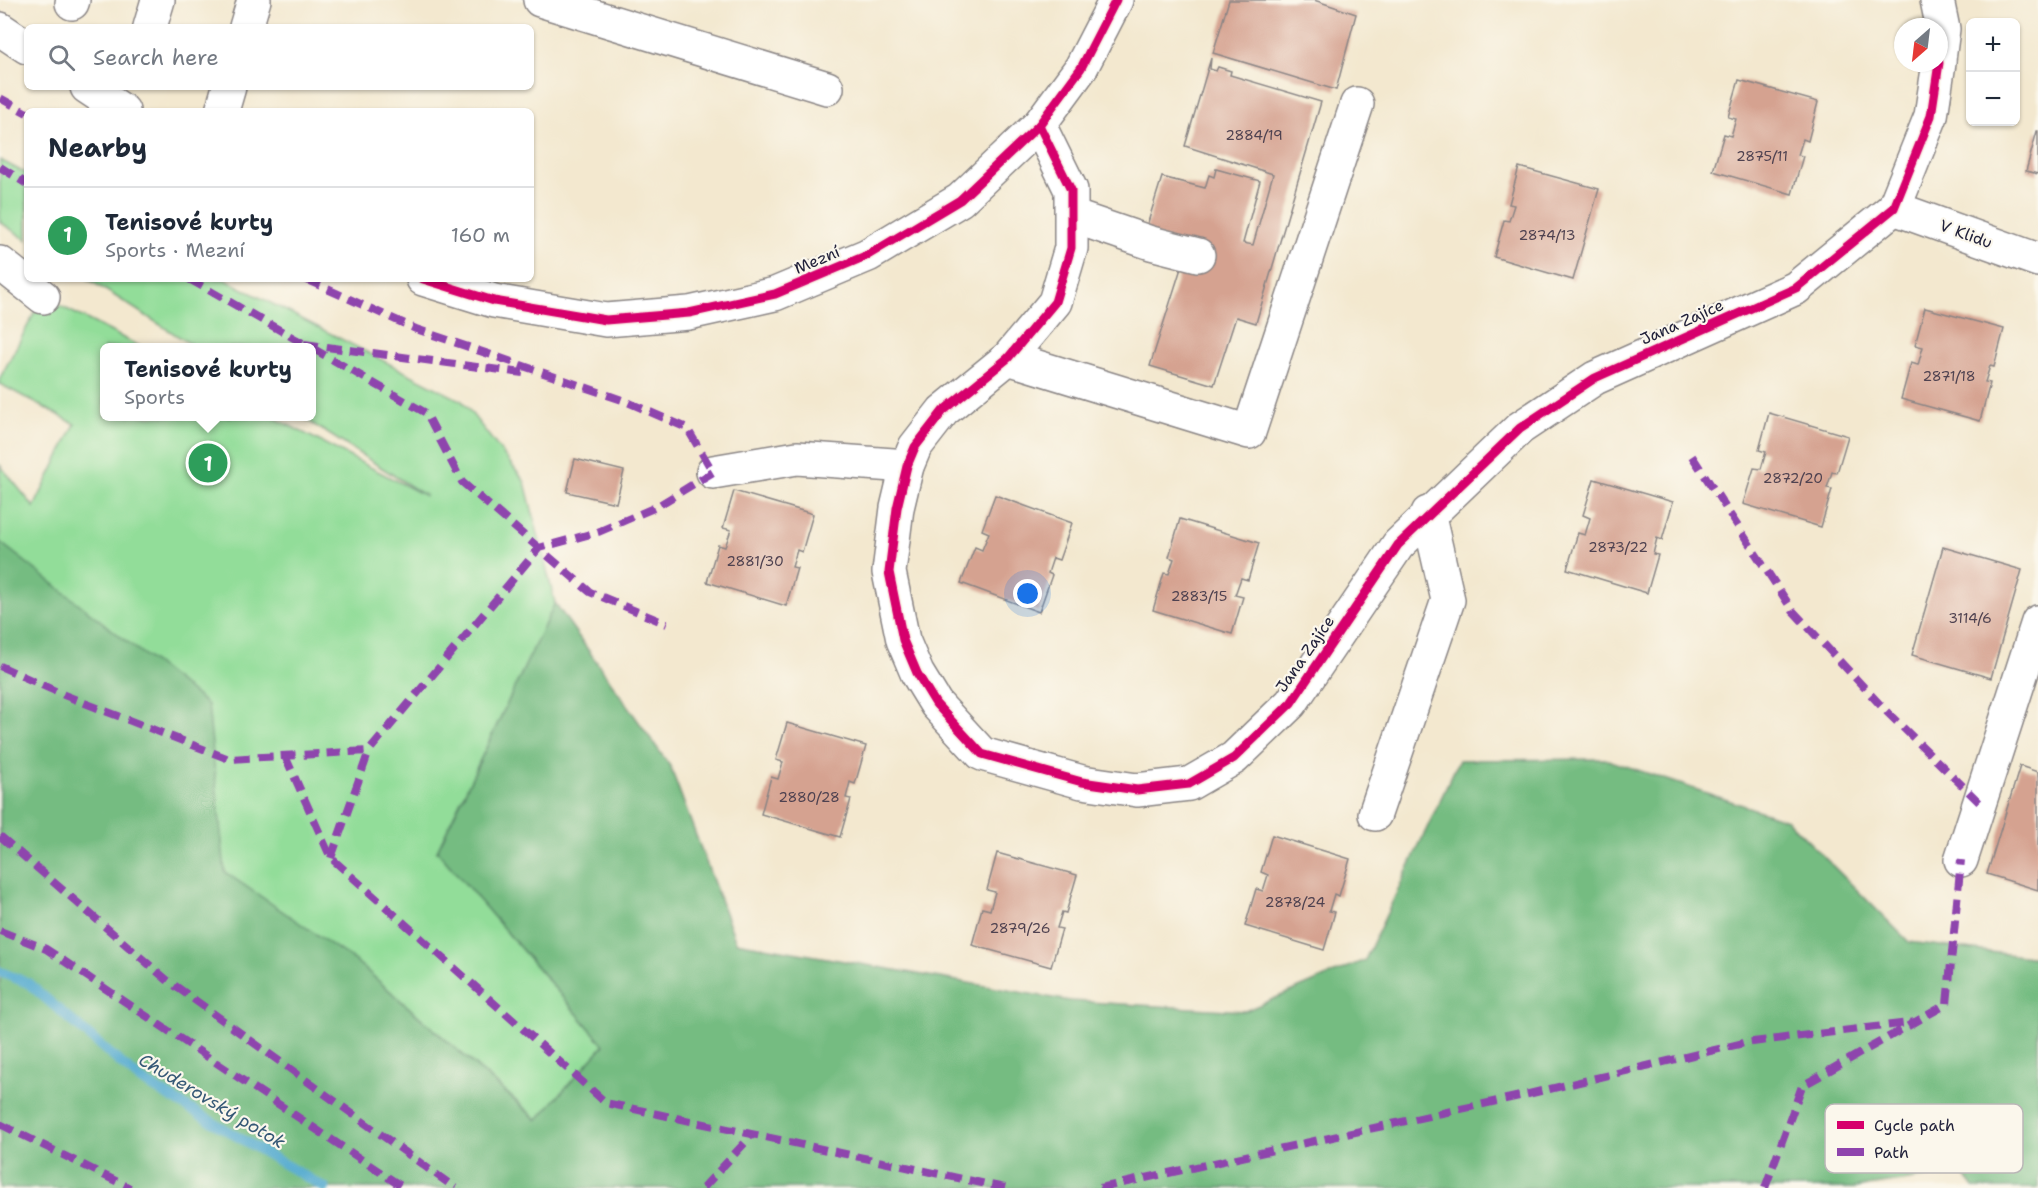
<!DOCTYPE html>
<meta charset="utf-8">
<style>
:root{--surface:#fff;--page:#f6f6f7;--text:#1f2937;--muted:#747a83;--line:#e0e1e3;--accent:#d1495b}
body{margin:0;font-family:"Shantell Sans",sans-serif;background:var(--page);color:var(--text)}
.controls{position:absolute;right:18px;top:18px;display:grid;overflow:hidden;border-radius:9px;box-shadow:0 2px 4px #0004}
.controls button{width:54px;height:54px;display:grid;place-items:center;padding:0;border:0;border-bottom:2px solid var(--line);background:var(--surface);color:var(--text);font:30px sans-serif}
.compass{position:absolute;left:1894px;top:18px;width:54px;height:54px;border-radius:50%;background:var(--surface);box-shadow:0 2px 4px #0004;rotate:208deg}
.you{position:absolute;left:1028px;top:594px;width:21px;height:21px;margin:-15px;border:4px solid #fff;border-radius:50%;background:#1a73e8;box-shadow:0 0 0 9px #1a73e833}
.badge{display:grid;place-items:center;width:39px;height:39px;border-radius:50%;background:var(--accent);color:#fff;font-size:20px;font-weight:700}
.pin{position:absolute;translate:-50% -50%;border:3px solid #fff;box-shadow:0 2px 6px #0006}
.popup{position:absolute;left:100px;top:343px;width:216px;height:78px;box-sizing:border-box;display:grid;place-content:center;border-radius:9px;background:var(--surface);filter:drop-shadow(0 2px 4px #0005);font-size:20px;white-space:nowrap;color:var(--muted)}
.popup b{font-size:22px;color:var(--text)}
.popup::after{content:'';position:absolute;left:50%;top:100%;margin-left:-12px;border:12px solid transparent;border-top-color:var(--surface)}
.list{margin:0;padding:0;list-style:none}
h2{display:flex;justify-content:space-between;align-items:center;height:78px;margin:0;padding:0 24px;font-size:26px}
h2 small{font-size:20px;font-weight:400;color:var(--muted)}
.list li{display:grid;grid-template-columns:39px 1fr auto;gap:18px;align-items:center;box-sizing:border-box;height:96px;padding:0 24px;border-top:2px solid var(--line)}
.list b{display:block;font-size:22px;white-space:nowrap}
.list p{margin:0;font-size:20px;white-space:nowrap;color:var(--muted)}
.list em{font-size:20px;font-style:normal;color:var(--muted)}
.icon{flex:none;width:33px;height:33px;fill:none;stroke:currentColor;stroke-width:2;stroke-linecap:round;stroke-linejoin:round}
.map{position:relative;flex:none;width:2038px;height:1188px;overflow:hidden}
.search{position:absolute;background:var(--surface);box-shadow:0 2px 4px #0004;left:24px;top:24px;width:510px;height:66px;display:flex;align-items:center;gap:15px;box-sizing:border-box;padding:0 21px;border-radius:9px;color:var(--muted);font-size:22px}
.panel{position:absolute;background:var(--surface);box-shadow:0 2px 4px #0004;left:24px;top:108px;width:510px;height:174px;border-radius:9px}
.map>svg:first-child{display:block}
.green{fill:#92dd99;stroke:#5a806a;stroke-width:1.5}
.forest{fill:#75bc81;stroke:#4c6f5e;stroke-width:1.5}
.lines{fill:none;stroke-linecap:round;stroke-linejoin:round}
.stream{stroke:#52aacf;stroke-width:10}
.building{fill:#d5a290}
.minor-casing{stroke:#8a8585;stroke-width:36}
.minor{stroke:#fff;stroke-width:33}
.quiet{stroke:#8e44ad;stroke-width:8;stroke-dasharray:15 8;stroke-linecap:butt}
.cycleway-casing{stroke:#fbf7ec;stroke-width:13}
.cycleway{stroke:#d6006c;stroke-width:9}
.labels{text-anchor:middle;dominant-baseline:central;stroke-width:4.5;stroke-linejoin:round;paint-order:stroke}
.number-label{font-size:14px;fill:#4f4250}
.street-label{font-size:16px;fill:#22223b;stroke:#fbf7ec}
.water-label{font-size:18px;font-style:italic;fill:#355876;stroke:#fbf7ec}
.key{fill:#fbf7ec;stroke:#bab7b7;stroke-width:1.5}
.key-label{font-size:16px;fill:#22223b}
</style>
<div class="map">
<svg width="2038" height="1188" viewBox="0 0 2038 1188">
<rect width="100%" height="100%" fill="#fbf7ec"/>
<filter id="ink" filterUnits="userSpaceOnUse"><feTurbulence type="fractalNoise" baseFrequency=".0167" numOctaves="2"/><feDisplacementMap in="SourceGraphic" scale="12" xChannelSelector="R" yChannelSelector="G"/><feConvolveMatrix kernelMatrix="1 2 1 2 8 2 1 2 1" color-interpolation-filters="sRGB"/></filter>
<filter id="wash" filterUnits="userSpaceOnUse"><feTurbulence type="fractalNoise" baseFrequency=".008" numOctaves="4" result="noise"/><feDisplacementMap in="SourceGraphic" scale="24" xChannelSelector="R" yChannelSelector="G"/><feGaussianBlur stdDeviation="1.35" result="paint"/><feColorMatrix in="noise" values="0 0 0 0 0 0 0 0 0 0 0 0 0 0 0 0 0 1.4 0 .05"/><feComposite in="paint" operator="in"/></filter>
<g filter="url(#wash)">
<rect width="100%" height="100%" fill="#f3e8cf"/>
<g class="green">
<path d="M 0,160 L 27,174 L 27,240 L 0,222 Z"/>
<path d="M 88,279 L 224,279 L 462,401 L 525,482 L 555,603 L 437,851 L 604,1045 L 538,1120 L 358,963 L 0,721 L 0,465 L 34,507 L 75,424 L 0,384 L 0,378 L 43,297 L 141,347 L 104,348 L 104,416 L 273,417 L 426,496 L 302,417 L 312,416 L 312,348 L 195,347 Z"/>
</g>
<path class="forest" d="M 0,542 L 208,705 L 225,872 L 358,963 L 537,1120 L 604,1045 L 437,851 L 555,603 L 670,766 L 736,942 L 1070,1001 L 1245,1011 L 1365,960 L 1459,760 L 1605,759 L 1787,820 L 1909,942 L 2038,958 L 2038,1188 L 1974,1188 L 1962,1172 L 1854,1188 L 0,1188 Z"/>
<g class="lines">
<path class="stream" d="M 0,972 L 28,983 L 139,1079 L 325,1188"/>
</g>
<g id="blocks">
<g class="building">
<path d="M 1229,0 L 1314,0 L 1356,14 L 1336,90 L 1213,53 Z"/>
<path d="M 1211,58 L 1210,69 L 1216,71 L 1218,67 L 1231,71 L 1230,75 L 1321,102 L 1256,323 L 1236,317 L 1214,385 L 1150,366 L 1188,246 L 1145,232 L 1162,177 L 1205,188 L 1209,175 L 1214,177 L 1216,169 L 1260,181 L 1243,243 L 1253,245 L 1273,174 L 1185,146 Z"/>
<path d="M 1739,80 L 1818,102 L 1808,141 L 1803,139 L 1798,155 L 1803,156 L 1792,194 L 1713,171 L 1724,134 L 1731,136 L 1736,119 L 1728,117 Z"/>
<path d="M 2037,131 L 2038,131 L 2038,174 L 2026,171 Z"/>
<path d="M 1519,167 L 1599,189 L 1573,280 L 1494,257 L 1504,220 L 1509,221 L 1514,205 L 1509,204 Z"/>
<path d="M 1925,308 L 2004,329 L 1994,367 L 1990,366 L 1985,382 L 1990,383 L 1980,421 L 1901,399 L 1911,363 L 1918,365 L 1923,347 L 1915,345 Z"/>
<path d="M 1769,413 L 1848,436 L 1837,473 L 1832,472 L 1827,488 L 1832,489 L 1821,527 L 1743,504 L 1754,468 L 1761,469 L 1766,452 L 1759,450 Z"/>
<path d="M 575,459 L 624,471 L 616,503 L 567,492 Z"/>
<path d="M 1594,479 L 1673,502 L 1662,540 L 1657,538 L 1653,554 L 1658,555 L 1647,593 L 1567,569 L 1578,533 L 1585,535 L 1590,518 L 1583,515 Z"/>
<path d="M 734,491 L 813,514 L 802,552 L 797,550 L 792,567 L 797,568 L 786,606 L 707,582 L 718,545 L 725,547 L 731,530 L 723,528 Z"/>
<path d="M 995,495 L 1072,523 L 1059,560 L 1053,558 L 1048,573 L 1052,575 L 1039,612 L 961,583 L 975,547 L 982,550 L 989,533 L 982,530 Z"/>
<path d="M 1180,519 L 1259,543 L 1248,580 L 1241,578 L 1235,595 L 1243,597 L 1232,634 L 1153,610 L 1164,573 L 1169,574 L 1174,559 L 1169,557 Z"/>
<path d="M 1943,547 L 2022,570 L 1991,678 L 1912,655 Z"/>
<path d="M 787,723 L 866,746 L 855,784 L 850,782 L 846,798 L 851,799 L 840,837 L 761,814 L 771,777 L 778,779 L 783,762 L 776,760 Z"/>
<path d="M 2020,766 L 2038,772 L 2038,890 L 1987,874 Z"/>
<path d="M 1272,835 L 1350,859 L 1339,896 L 1334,894 L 1329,911 L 1335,912 L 1324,950 L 1245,926 L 1256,889 L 1263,891 L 1268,875 L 1261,872 Z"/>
<path d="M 997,853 L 1077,875 L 1066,913 L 1062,912 L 1057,928 L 1062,929 L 1051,967 L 972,945 L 982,908 L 990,910 L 995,892 L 987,890 Z"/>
</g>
</g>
</g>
<g filter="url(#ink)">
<use href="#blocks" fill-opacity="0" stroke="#8a8585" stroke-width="1.5"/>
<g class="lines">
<defs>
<g id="minor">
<path d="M 540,0 L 827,88"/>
<path d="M 1937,0 L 1943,29 L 1939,60"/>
<path d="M 72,3 L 73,0"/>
<path d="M 150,27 L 158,0"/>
<path d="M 246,27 L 254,0"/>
<path d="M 0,29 L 27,47"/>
<path d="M 87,87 L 123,111"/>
<path d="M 222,111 L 229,87"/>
<path d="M 1039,125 L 1071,190 L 1071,248 L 1055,302 L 1008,358 L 943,411 L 915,447 L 907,466 L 897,508 L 889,572 L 903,640 L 917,673 L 936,704 L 982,754 L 1082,782 L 1137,790 L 1189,784 L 1234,758 L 1291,703 L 1398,545 L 1520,428 L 1595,378 L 1796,288 L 1894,208 L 1931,116 L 1939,63"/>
<path d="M 1894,208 L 2038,260"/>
<path d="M 1072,216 L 1151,243 L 1198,255"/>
<path d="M 0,263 L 43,297"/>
<path d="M 423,279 L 494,301 L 606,320 L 689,313 L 775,294 L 868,255 L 960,200 L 1039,125 L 1081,68 L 1116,0"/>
<path d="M 1008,358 L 1249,432 L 1357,104"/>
<path d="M 713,472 L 797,458 L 907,466"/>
<path d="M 1375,814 L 1448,600 L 1428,513"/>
<path d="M 1961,860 L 2038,622"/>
</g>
</defs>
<use href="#minor" class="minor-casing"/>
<use href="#minor" class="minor"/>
<g class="quiet">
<path d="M 0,98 L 27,113"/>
<path d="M 0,167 L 27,184"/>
<path d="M 189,279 L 308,346"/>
<path d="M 304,344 L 523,373"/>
<path d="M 312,348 L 426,413 L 462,482 L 590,592 L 667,624"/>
<path d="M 1692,456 L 1793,611 L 1886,711 L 1980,803"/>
<path d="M 0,666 L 64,695 L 229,759 L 369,751 L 539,548 L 598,532 L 656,507 L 713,472 L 687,428 L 625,401 L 416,329 L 305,279"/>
<path d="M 285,756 L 331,858 L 606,1103 L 1005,1188"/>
<path d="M 0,836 L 167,980 L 455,1188"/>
<path d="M 331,858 L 369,751"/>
<path d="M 0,931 L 46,949 L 404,1188"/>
<path d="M 0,1124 L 130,1188"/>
<path d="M 703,1188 L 753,1134"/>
<path d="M 1100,1188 L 1520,1096 L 1744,1043 L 1916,1022"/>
<path d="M 1765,1188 L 1802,1086 L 1947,1004 L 1961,860"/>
</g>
<defs>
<g id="cycleway">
<path d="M 1039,125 L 1071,190 L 1071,248 L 1055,302 L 1008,358 L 943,411 L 915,447 L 907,466 L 897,508 L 889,572 L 903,640 L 917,673 L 936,704 L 982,754 L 1082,782 L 1137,790 L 1189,784 L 1234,758 L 1291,703 L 1398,545 L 1520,428 L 1595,378 L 1796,288 L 1894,208 L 1931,116 L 1939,63"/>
<path d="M 423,279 L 494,301 L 606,320 L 689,313 L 775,294 L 868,255 L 960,200 L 1039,125 L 1081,68 L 1116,0"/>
</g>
</defs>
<use href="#cycleway" class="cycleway-casing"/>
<use href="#cycleway" class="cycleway"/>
</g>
</g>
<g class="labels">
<g class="number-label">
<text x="1254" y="135">2884/19</text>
<text x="1762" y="156">2875/11</text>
<text x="1547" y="235">2874/13</text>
<text x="1949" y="376">2871/18</text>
<text x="1793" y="478">2872/20</text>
<text x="1618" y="547">2873/22</text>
<text x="755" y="561">2881/30</text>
<text x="1199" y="596">2883/15</text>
<text x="1970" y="618">3114/6</text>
<text x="809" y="797">2880/28</text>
<text x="1295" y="902">2878/24</text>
<text x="1020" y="928">2879/26</text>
</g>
<g class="street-label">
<text transform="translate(1966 234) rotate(20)">V Klidu</text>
<text transform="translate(817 260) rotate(-23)">Mezní</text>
<text transform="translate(1682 322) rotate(-24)">Jana Zajíce</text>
<text transform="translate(1305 654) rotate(-55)">Jana Zajíce</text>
</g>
<g class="water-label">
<text transform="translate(212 1101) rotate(31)">Chuderovský potok</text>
</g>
</g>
<rect x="1825" y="1104" width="198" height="69" rx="9" class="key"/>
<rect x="1837" y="1121" width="27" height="8" fill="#d6006c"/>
<rect x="1837" y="1148" width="27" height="8" fill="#8e44ad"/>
<g class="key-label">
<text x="1874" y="1131">Cycle path</text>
<text x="1874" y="1158">Path</text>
</g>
</svg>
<div class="controls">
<button>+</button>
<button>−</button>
</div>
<svg class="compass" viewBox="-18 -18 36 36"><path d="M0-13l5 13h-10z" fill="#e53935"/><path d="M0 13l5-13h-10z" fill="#747a83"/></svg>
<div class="you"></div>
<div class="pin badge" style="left:208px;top:463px;background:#2e9e5b">1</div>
<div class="popup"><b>Tenisové kurty</b>Sports</div>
<div class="search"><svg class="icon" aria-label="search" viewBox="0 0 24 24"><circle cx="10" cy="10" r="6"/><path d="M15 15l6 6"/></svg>Search here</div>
<section class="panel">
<h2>Nearby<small></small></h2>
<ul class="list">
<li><span class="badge" style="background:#2e9e5b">1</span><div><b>Tenisové kurty</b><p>Sports · Mezní</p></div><em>160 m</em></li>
</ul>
</section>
</div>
